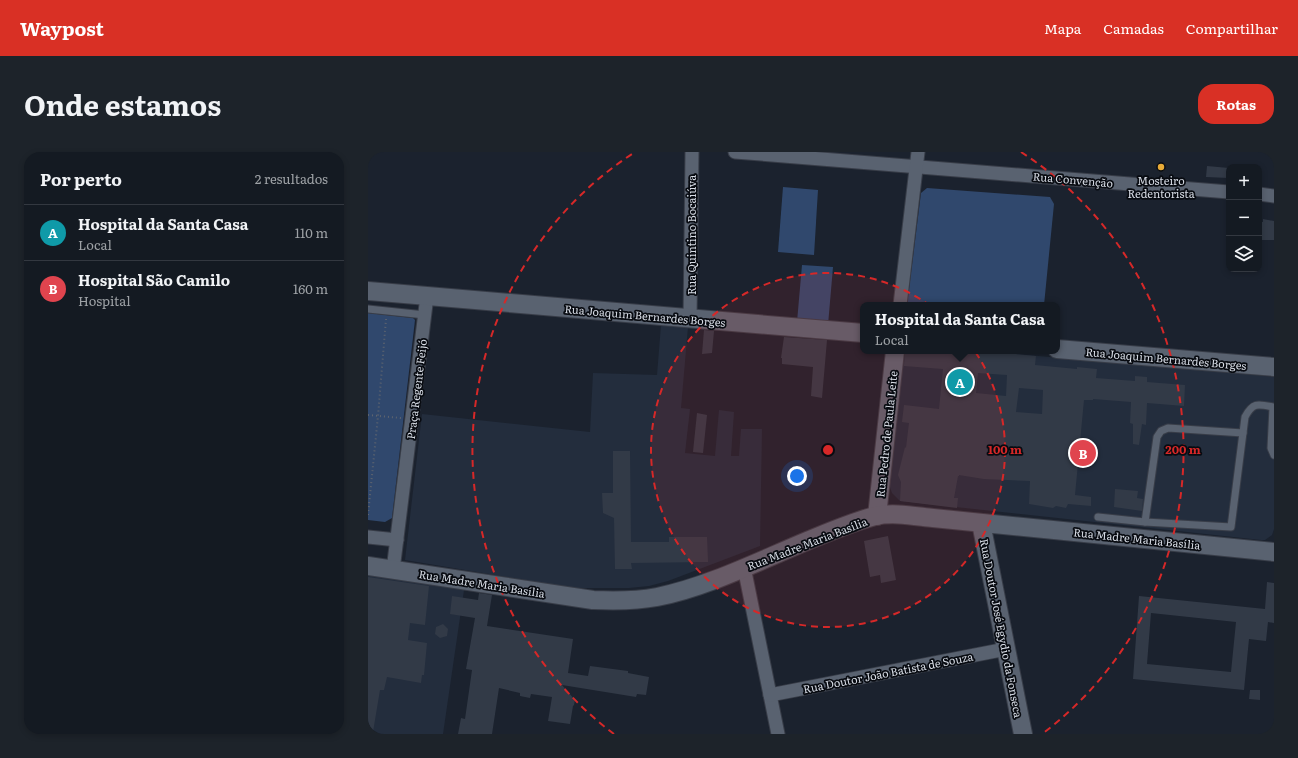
<!DOCTYPE html>
<html lang="pt">
<meta charset="utf-8">
<style>
:root{--surface:#141a22;--page:#1d232a;--text:#f1f3f6;--muted:#9da1a5;--line:#333840;--accent:#d93025}
body{margin:0;font-family:Literata,serif;background:var(--page);color:var(--text)}
.controls{position:absolute;right:12px;top:12px;display:grid;overflow:hidden;border-radius:8px;box-shadow:0 2px 6px #0003}
.controls button{width:36px;height:36px;display:grid;place-items:center;padding:0;border:0;border-bottom:1px solid var(--line);background:var(--surface);color:var(--text);font:20px sans-serif}
.you{position:absolute;left:429px;top:324px;width:14px;height:14px;margin:-10px;border:3px solid #fff;border-radius:50%;background:#1a73e8;box-shadow:0 0 0 6px #1a73e833}
.badge{display:grid;place-items:center;width:26px;height:26px;border-radius:50%;background:var(--accent);color:#fff;font-size:13px;font-weight:700}
.pin{position:absolute;translate:-50% -50%;border:2px solid #fff;box-shadow:0 1px 4px #0006}
.popup{position:absolute;left:492px;top:150px;width:200px;height:52px;box-sizing:border-box;display:grid;place-content:center;border-radius:8px;background:var(--surface);filter:drop-shadow(0 1px 3px #0005);font-size:13px;white-space:nowrap;color:var(--muted)}
.popup b{font-size:15px;color:var(--text)}
.popup::after{content:'';position:absolute;left:50%;top:100%;margin-left:-8px;border:8px solid transparent;border-top-color:var(--surface)}
.list{margin:0;padding:0;list-style:none}
h2{display:flex;justify-content:space-between;align-items:center;height:52px;margin:0;padding:0 16px;font-size:17px}
h2 small{font-size:13px;font-weight:400;color:var(--muted)}
.list li{display:grid;grid-template-columns:26px 1fr auto;gap:12px;align-items:center;box-sizing:border-box;height:56px;padding:0 16px;border-top:1px solid var(--line)}
.list b{display:block;font-size:15px;white-space:nowrap}
.list p{margin:0;font-size:13px;white-space:nowrap;color:var(--muted)}
.list em{font-size:13px;font-style:normal;color:var(--muted)}
.icon{flex:none;width:22px;height:22px;fill:none;stroke:currentColor;stroke-width:2;stroke-linecap:round;stroke-linejoin:round}
.map{position:relative;flex:none;width:906px;height:582px;overflow:hidden;border-radius:16px}
header{display:flex;align-items:center;gap:24px;box-sizing:border-box;height:56px;padding:0 20px;background:var(--accent);color:#fff}
header strong{font-size:19px}
nav{display:flex;gap:22px;margin-inline-start:auto;font-size:14px}
.intro{display:flex;align-items:center;justify-content:space-between;box-sizing:border-box;height:96px;padding:0 24px}
h1{margin:0;font-size:28px}
.button{padding:10px 18px;border-radius:16px;background:var(--accent);color:#fff;font-size:14px;font-weight:700}
main{display:flex;gap:24px;padding:0 24px}
aside{flex:1;background:var(--surface);border-radius:16px;box-shadow:0 2px 6px #0003}
.map>svg:first-child{display:block}
.built{fill:#232d3d}
.green{fill:#30486d}
.building{fill:#323a47;fill-rule:evenodd}
.lines{fill:none;stroke-linecap:round;stroke-linejoin:round}
.lane-casing{stroke:#383d48;stroke-width:9}
.street-casing{stroke:#383d48;stroke-width:15}
.secondary-casing{stroke:#383d48;stroke-width:20}
.path{stroke:#5e646f;stroke-width:2;stroke-dasharray:1 3;stroke-linecap:butt}
.lane{stroke:#596270;stroke-width:7}
.street{stroke:#596270;stroke-width:13}
.secondary{stroke:#596270;stroke-width:18}
.ring{fill:none;stroke:#d62828;stroke-width:2;stroke-dasharray:7 5}
.poi-dot{fill:#e8ab37;stroke:#080b11;stroke-width:1.5}
.labels{text-anchor:middle;dominant-baseline:central;stroke-width:3.5;stroke-linejoin:round;paint-order:stroke}
.street-label{font-size:11px;fill:#d7dce5;stroke:#080b11}
.poi-label{font-size:11px;fill:#d7dce5;stroke:#080b11}
.centre{fill:#d62828;stroke:#080b11;stroke-width:2}
.ring-label{font-size:12px;text-anchor:middle;font-weight:bold;fill:#d62828;stroke:#080b11;stroke-width:3.5;stroke-linejoin:round;paint-order:stroke}
</style>
<header>
<strong>Waypost</strong>
<nav><a>Mapa</a><a>Camadas</a><a>Compartilhar</a></nav>
</header>
<div class="intro"><h1>Onde estamos</h1><a class="button">Rotas</a></div>
<main>
<aside>
<h2>Por perto<small>2 resultados</small></h2>
<ul class="list">
<li><span class="badge" style="background:#0f9aa8">A</span><div><b>Hospital da Santa Casa</b><p>Local</p></div><em>110 m</em></li>
<li><span class="badge" style="background:#e0444e">B</span><div><b>Hospital São Camilo</b><p>Hospital</p></div><em>160 m</em></li>
</ul>
</aside>
<div class="map">
<svg width="906" height="582" viewBox="0 0 906 582">
<rect width="100%" height="100%" fill="#1b222e"/>
<g class="built">
<path d="M 293,173 L 320,175 L 313,256 L 322,257 L 317,301 L 347,304 L 351,258 L 366,260 L 363,304 L 371,304 L 373,277 L 394,277 L 392,394 L 300,429 L 281,434 L 261,436 L 205,436 L 37,408 L 54,262 L 222,280 L 225,221 L 289,223 Z"/>
<path d="M 536,199 L 614,199 L 906,225 L 906,377 L 904,383 L 897,388 L 893,388 L 532,349 L 524,341 L 521,333 Z"/>
<path d="M 0,422 L 96,438 L 75,582 L 0,582 Z"/>
</g>
<g class="green">
<path d="M 415,35 L 450,38 L 446,103 L 410,100 Z"/>
<path d="M 559,36 L 682,45 L 686,52 L 676,153 L 539,153 L 553,41 Z"/>
<path d="M 434,113 L 465,115 L 460,173 L 429,170 Z"/>
<path d="M 0,161 L 45,166 L 47,168 L 24,366 L 17,370 L 0,368 Z"/>
</g>
<g class="building">
<path d="M 839,14 L 861,16 L 861,26 L 838,25 Z"/>
<path d="M 895,67 L 906,69 L 906,88 L 891,88 L 891,70 L 895,70 Z"/>
<path d="M 336,178 L 346,179 L 344,201 L 334,202 Z"/>
<path d="M 416,185 L 459,188 L 454,246 L 443,244 L 445,215 L 414,212 L 414,206 L 413,206 Z"/>
<path d="M 537,199 L 614,199 L 668,204 L 667,213 L 709,217 L 709,215 L 729,217 L 728,226 L 767,229 L 767,224 L 779,225 L 779,230 L 817,233 L 816,254 L 779,251 L 778,273 L 774,272 L 771,293 L 765,292 L 765,272 L 762,271 L 763,250 L 725,247 L 725,248 L 716,248 L 707,343 L 723,345 L 723,354 L 700,352 L 698,356 L 688,354 L 685,356 L 661,352 L 662,329 L 616,327 L 591,323 L 591,324 L 590,324 L 586,346 L 590,346 L 589,356 L 532,349 L 533,330 L 530,323 L 537,295 L 538,296 L 541,271 L 534,270 L 536,253 L 571,257 L 575,217 L 536,214 ZM 610,221 L 639,223 L 638,244 L 608,241 ZM 651,236 L 675,238 L 674,262 L 648,260 Z"/>
<path d="M 329,261 L 339,263 L 335,301 L 325,300 Z"/>
<path d="M 245,299 L 262,299 L 263,390 L 301,390 L 301,385 L 339,385 L 340,410 L 263,411 L 264,417 L 247,417 L 246,366 L 235,361 L 234,341 L 245,341 Z"/>
<path d="M 747,337 L 770,339 L 769,346 L 775,347 L 774,359 L 746,355 Z"/>
<path d="M 520,384 L 528,428 L 513,431 L 512,423 L 502,425 L 496,389 Z"/>
<path d="M 0,425 L 61,434 L 57,473 L 42,471 L 40,488 L 59,491 L 56,523 L 54,523 L 53,531 L 19,525 L 16,538 L 12,538 L 5,580 L 0,580 Z"/>
<path d="M 899,430 L 906,431 L 906,471 L 900,470 L 898,489 L 881,487 L 876,538 L 765,527 L 771,444 L 897,457 ZM 783,461 L 868,470 L 863,520 L 779,512 Z"/>
<path d="M 111,441 L 124,443 L 119,474 L 205,487 L 200,521 L 220,524 L 222,514 L 260,519 L 260,521 L 281,525 L 278,543 L 269,542 L 268,545 L 194,533 L 207,548 L 206,553 L 205,554 L 202,572 L 180,569 L 184,545 L 163,542 L 162,546 L 152,544 L 152,541 L 131,536 L 124,582 L 90,582 L 93,566 L 97,567 L 104,518 L 98,517 L 107,466 L 82,462 L 84,444 L 110,448 Z"/>
<path d="M 75,472 L 80,477 L 79,484 L 72,486 L 67,482 L 68,475 Z"/>
<path d="M 882,538 L 892,538 L 892,548 L 881,547 Z"/>
</g>
<g class="lines">
<defs>
<g id="lane">
<path d="M 0,157 L 57,163"/>
<path d="M 730,365 L 777,370 L 863,375 L 877,265 C 885,250 890,252 905,255 L 903,296 L 906,303"/>
<path d="M 777,370 L 789,285 L 793,279 L 800,276 L 875,281"/>
</g>
<g id="street">
<path d="M 367,0 L 861,40"/>
<path d="M 891,42 L 906,44"/>
<path d="M 532,153 L 550,0"/>
<path d="M 322,167 L 324,0"/>
<path d="M 0,385 L 29,388"/>
<path d="M 376,415 L 410,582"/>
<path d="M 25,418 L 59,144"/>
<path d="M 402,543 L 638,497"/>
</g>
<g id="secondary">
<path d="M 0,139 L 495,181"/>
<path d="M 689,197 L 906,215"/>
<path d="M 509,364 L 527,199"/>
<path d="M 613,371 L 655,582"/>
<path d="M 0,414 L 225,448 C 247,449 268,449 289,445 C 339,435 391,409 439,389 C 461,380 484,370 507,364 C 525,360 546,364 565,366 L 906,400"/>
</g>
</defs>
<use href="#lane" class="lane-casing"/>
<use href="#street" class="street-casing"/>
<use href="#secondary" class="secondary-casing"/>
<g class="path">
<path d="M 0,263 L 33,266"/>
<path d="M 0,363 L 10,264 L 18,167"/>
</g>
<use href="#lane" class="lane"/>
<use href="#street" class="street"/>
<use href="#secondary" class="secondary"/>
</g>
<circle cx="460" cy="298" r="177" fill="#d62828" fill-opacity=".12"/>
<g class="ring">
<circle cx="460" cy="298" r="177"/>
<path d="M246 582A355 355 0 0 1 267 0M653 0A355 355 0 0 1 674 582"/>
</g>
<circle class="poi-dot" cx="793" cy="15" r="4"/>
<g class="labels">
<g class="street-label">
<text transform="translate(705 27) rotate(5)">Rua Convenção</text>
<text transform="translate(323 83) rotate(-90)">Rua Quintino Bocaiúva</text>
<text transform="translate(277 163) rotate(5)">Rua Joaquim Bernardes Borges</text>
<text transform="translate(798 206) rotate(5)">Rua Joaquim Bernardes Borges</text>
<text transform="translate(48 237) rotate(-83)">Praça Regente Feijó</text>
<text transform="translate(518 282) rotate(-84)">Rua Pedro de Paula Leite</text>
<text transform="translate(769 386) rotate(6)">Rua Madre Maria Basília</text>
<text transform="translate(439 391) rotate(-21)">Rua Madre Maria Basília</text>
<text transform="translate(114 431) rotate(9)">Rua Madre Maria Basília</text>
<text transform="translate(634 476) rotate(79)">Rua Doutor José Egydio da Fonseca</text>
<text transform="translate(520 520) rotate(-11)">Rua Doutor João Batista de Souza</text>
</g>
<g class="poi-label">
<text x="793" y="28">Mosteiro<tspan x="793" dy="13">Redentorista</tspan></text>
</g>
</g>
<circle cx="460" cy="298" r="6" class="centre"/>
<g class="ring-label">
<text x="637" y="302">100 m</text>
<text x="815" y="302">200 m</text>
</g>
</svg>
<div class="controls">
<button>+</button>
<button>−</button>
<button><svg class="icon" aria-label="layers" viewBox="0 0 24 24"><path d="M12 4l9 5-9 5-9-5zM3 14l9 5 9-5"/></svg></button>
</div>
<div class="you"></div>
<div class="pin badge" style="left:592px;top:230px;background:#0f9aa8">A</div>
<div class="popup"><b>Hospital da Santa Casa</b>Local</div>
<div class="pin badge" style="left:715px;top:301px;background:#e0444e">B</div>
</div>
</main>
